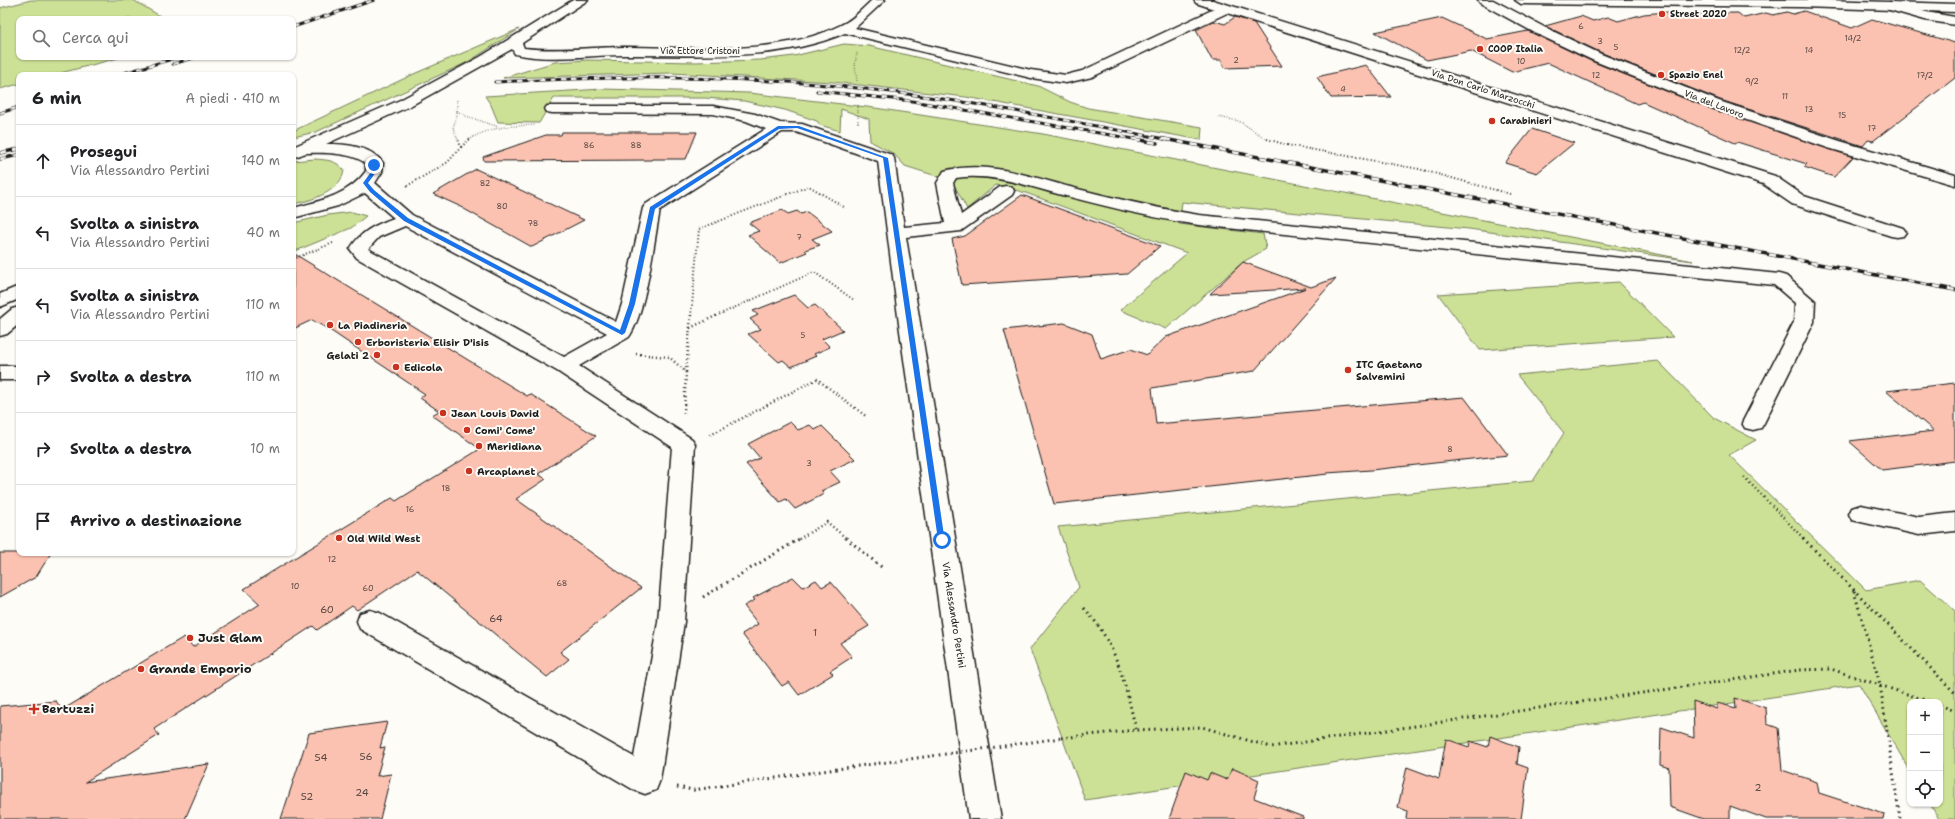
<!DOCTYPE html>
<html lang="it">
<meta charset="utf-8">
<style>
:root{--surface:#fff;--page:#f6f6f6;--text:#202124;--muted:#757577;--line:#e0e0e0}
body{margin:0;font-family:"Shantell Sans",sans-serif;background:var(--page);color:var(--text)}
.controls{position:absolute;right:12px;bottom:12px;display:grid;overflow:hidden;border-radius:8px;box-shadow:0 1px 3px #0004}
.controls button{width:36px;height:36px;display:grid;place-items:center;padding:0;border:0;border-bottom:1px solid var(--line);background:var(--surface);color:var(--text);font:20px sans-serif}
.stop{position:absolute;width:12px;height:12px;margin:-9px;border:3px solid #1a73e8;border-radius:50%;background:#fff}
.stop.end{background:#1a73e8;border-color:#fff;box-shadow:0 1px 4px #0008}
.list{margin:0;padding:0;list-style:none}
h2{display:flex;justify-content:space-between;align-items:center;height:52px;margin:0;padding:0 16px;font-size:17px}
h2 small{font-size:13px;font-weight:400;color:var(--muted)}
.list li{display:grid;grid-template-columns:26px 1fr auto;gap:12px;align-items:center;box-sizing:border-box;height:72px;padding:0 16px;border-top:1px solid var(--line)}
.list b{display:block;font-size:15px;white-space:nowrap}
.list p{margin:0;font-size:13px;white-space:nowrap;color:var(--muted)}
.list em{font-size:13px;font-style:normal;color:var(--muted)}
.icon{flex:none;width:22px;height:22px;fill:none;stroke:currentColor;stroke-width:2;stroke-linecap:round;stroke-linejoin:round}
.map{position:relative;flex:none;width:1955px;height:819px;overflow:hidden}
.search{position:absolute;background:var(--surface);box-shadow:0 1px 3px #0004;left:16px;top:16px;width:280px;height:44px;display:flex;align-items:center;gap:10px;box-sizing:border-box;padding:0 14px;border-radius:8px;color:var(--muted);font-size:15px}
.panel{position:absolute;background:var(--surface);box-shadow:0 1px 3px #0004;left:16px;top:72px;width:280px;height:484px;border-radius:8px}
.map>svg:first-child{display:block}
.green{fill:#cde196;stroke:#747e59}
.building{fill:#fbc2b1;stroke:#1c1c1c}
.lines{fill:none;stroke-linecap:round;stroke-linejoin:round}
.minor-casing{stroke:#1c1c1c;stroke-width:3}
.major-casing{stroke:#1c1c1c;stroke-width:3}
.path-far3{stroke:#1c1c1c;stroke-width:1.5;stroke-dasharray:0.5 2;stroke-linecap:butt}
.path-far2{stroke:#1c1c1c;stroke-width:2;stroke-dasharray:1 2.5;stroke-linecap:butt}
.path-far1{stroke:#1c1c1c;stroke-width:2.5;stroke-dasharray:1 3;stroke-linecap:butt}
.path{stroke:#1c1c1c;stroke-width:3;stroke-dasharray:1.5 4;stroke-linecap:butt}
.minor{fill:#fdfcf7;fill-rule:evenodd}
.major{fill:#fdfcf7;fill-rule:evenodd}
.rail-far1-casing{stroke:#1c1c1c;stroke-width:3}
.rail-casing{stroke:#1c1c1c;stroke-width:3.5}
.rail-far1{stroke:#fdfcf7;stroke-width:2;stroke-dasharray:5.5;stroke-linecap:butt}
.rail{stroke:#fdfcf7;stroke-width:2.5;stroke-dasharray:7;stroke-linecap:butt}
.path-bridge{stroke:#1c1c1c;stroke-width:3;stroke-dasharray:1.5 4;stroke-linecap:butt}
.route{fill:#1a73e8}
.poi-dot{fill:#c8321e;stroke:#fdfcf7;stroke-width:1.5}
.labels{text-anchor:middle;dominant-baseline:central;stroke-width:4;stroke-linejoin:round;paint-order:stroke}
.number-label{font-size:8px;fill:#544641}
.far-poi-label{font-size:9px;font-weight:bold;fill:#1c1c1c;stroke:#fdfcf7;text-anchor:start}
.far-street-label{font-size:9px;fill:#1c1c1c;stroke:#fdfcf7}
.poi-label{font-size:10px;font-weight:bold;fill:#1c1c1c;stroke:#fdfcf7;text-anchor:start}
.near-number-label{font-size:10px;fill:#544641}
.street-label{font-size:10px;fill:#1c1c1c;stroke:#fdfcf7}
.near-poi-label{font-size:12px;font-weight:bold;fill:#1c1c1c;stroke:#fdfcf7;text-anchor:start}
</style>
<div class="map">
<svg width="1955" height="819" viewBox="0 0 1955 819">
<rect width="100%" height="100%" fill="#fdfcf7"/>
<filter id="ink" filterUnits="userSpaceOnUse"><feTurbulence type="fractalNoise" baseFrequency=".025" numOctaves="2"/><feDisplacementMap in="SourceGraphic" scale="8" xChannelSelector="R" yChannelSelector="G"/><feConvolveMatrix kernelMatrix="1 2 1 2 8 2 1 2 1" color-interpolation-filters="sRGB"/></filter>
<g filter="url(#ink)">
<g class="green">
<path d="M 31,0 L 133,0 L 165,19 L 19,19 L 19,57 L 122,57 L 53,75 L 19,75 L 19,84 L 0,89 L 0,8 Z"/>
<path d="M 519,29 L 468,62 L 316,132 L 293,137 L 293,131 L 416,73 Z"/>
<path d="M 844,44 L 869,46 L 1038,86 L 1070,102 L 1088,108 L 1202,127 L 1201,140 L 966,97 L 833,82 L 671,73 L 503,78 L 555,62 L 588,60 L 695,62 L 760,60 L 794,56 Z"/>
<path d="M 603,89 L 749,93 L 875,108 L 1043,134 L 1693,261 L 1469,229 L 1182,202 L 1179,224 L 1263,234 L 1266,249 L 1243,262 L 1166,329 L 1120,310 L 1187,253 L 1026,193 L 996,185 L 967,209 L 952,181 L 905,166 L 894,154 L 870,141 L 869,119 L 841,109 L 840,131 L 820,125 L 817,121 L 785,110 L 744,101 L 705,98 L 554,98 L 539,123 L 498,122 L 491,105 L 485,96 Z"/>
<path d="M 315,159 C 327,160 336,160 344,170 C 342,191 311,201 293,204 L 293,161 Z"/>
<path d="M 352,212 L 366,216 L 351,228 L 293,252 L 293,223 L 328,215 Z"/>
<path d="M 1619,282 L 1673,337 L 1480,350 L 1438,294 Z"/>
<path d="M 1658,361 L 1714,418 L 1756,440 L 1729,455 L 1866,590 L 1920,580 L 1955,611 L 1955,819 L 1939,819 L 1930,804 L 1940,804 L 1940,702 L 1910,702 L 1910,771 L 1859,684 L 1085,800 L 1030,649 L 1079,587 L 1058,527 L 1533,481 L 1564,433 L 1517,375 Z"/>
</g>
<g class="building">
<path d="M 1804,11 L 1852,28 L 1872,19 L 1955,43 L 1955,78 L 1873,141 L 1868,140 L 1863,146 L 1720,100 L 1602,53 L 1545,26 L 1581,16 L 1593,21 L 1608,17 L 1618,21 L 1644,14 L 1666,12 L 1670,14 L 1738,13 L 1744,18 L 1766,13 L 1773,15 L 1787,12 L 1793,14 Z"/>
<path d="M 1235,17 L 1254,23 L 1282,66 L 1225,68 L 1221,60 L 1212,60 L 1196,30 L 1214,21 L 1225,24 Z"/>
<path d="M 1442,18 L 1487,39 L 1528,31 L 1591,61 L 1709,108 L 1853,157 L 1834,177 L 1804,167 L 1807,164 L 1737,142 L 1735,143 L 1643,102 L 1637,104 L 1548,63 L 1512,72 L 1471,51 L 1427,60 L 1375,32 Z"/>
<path d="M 1366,65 L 1391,97 L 1331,98 L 1317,77 Z"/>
<path d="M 1532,129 L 1574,143 L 1537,173 L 1505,163 Z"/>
<path d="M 562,132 L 697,132 L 686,159 L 652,159 L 651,160 L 484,161 L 483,157 L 546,135 L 561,135 Z"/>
<path d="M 476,169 L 584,220 L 532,247 L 457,205 L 433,194 Z"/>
<path d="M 1022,195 L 1160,246 L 1127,274 L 962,285 L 952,239 L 965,236 Z"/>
<path d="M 782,210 L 788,214 L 797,211 L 801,214 L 807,212 L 832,231 L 812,239 L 820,245 L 805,250 L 807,252 L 780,263 L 748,235 L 759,231 L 749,223 Z"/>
<path d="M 293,253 L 527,396 L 530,394 L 596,436 L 538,474 L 546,479 L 516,499 L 641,588 L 560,652 L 569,659 L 547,677 L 417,570 L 357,610 L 352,606 L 317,630 L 313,626 L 154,729 L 159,735 L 85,782 L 209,764 L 185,819 L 0,819 L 0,706 L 56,701 L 62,710 L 184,637 L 193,647 L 260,604 L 244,589 L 392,498 L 396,501 L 480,449 L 432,415 L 439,411 L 420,398 L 425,394 L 328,329 L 312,320 L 293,329 Z"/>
<path d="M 1243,262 L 1311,287 L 1336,278 L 1254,371 L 1152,388 L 1156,424 L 1464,397 L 1508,455 L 1371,470 L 1327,473 L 1328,474 L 1054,504 L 1004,330 L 1064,323 L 1092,334 L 1101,359 L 1131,349 L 1147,355 L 1166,337 L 1306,288 L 1210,294 Z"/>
<path d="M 794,295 L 808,308 L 815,305 L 843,330 L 822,339 L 830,347 L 814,354 L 816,356 L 791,367 L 783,360 L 779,362 L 748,334 L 761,329 L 750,319 L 758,315 L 753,311 Z"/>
<path d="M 1955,383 L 1955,461 L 1882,470 L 1849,441 L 1934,431 L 1886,391 Z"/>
<path d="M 790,422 L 798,430 L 810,425 L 815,430 L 822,426 L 855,459 L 830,471 L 840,482 L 821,491 L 824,494 L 795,509 L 786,499 L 780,502 L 746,464 L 760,458 L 748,444 Z"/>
<path d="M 0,553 L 51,553 L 36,577 L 0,597 Z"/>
<path d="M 793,577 L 803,587 L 816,580 L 822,587 L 831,582 L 869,626 L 840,643 L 852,657 L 830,671 L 833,674 L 799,695 L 789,682 L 782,686 L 742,634 L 758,624 L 744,606 L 755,600 L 753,598 Z"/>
<path d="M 1735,698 L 1766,708 L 1767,724 L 1778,728 L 1782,770 L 1817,782 L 1819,793 L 1884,814 L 1883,819 L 1766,819 L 1730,806 L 1730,819 L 1704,819 L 1670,807 L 1669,768 L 1660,765 L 1661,727 L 1694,738 L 1693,701 L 1717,709 L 1717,703 L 1736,708 Z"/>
<path d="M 387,722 L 380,748 L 385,747 L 377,776 L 391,774 L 380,819 L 281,819 L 309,733 Z"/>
<path d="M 1490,736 L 1519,747 L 1517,764 L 1528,768 L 1521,819 L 1406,819 L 1407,811 L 1398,807 L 1407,767 L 1439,779 L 1446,739 L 1469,747 L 1470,741 L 1488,747 Z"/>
<path d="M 1232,768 L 1259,780 L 1254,798 L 1303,817 L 1303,819 L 1169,819 L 1186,771 L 1207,780 L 1210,773 L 1227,780 Z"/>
</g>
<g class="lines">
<defs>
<g id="minor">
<path d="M 573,0 L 588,0 L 522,43 L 524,48 C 558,52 591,47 625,47 C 696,47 775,57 841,25 C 853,20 862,9 872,0 L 885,0 L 855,28 L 1031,70 L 1066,75 L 1082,71 L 1214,9 L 1196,3 L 1194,0 L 1213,0 L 1775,176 L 1804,196 L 1903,228 L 1906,232 L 1903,236 L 1897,237 L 1891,236 L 1792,204 L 1763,184 L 1227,13 L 1092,77 L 1066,83 L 1031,78 L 845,33 C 773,63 697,54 622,55 C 587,55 550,62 515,54 L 512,49 L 410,106 L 326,144 C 346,144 371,146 383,163 L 382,172 L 375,183 L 412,215 L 616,322 L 622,304 L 643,208 L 646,204 L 766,129 L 746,121 L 713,114 L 552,113 L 547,112 L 545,109 L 547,106 L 713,106 L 755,114 L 780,123 L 802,124 L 892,155 L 894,158 L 904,227 L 945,223 L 937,183 L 944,171 C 987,160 1029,176 1070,187 C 1113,198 1155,208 1199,215 L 1779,274 L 1786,276 L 1815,301 L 1814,322 L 1764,423 L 1761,428 L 1753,430 L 1745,428 L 1742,423 L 1794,322 L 1795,303 L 1774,285 L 1199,225 C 1151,218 1105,206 1058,194 C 1025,185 991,173 956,178 L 953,183 L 961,215 L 1000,187 L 1006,186 L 1012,187 L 1014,191 L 1012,195 L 961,231 L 906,237 L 1001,819 L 969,819 L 899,324 L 878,161 L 796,132 L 782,132 L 660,210 C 654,241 646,313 629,337 L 579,366 L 692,439 L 695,444 L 684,622 L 660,780 L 656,790 L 645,794 L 634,790 L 360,629 L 357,621 L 360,613 L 370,610 L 380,613 L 634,757 L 658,622 L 672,447 L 557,371 L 357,258 L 350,249 C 361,231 375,225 394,218 L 365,193 L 338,206 L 293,218 L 293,208 C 320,201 349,195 366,171 L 366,164 C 356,153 322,152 307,153 C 304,153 299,156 295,157 L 293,156 L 293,147 L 400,100 L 480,57 ZM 405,226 L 607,333 L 564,357 L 368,249 L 379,237 Z"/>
<path d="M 1478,0 L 1493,0 L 1544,27 L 1601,54 L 1719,101 L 1840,141 L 1955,175 L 1955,185 L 1828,148 L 1709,107 L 1592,60 L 1535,33 L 1480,3 Z"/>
<path d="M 1890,2 L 1926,12 L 1955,17 L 1955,25 L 1925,20 L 1886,9 L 1884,6 L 1886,3 Z"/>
<path d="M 19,286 L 19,299 L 0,307 L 0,294 Z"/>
<path d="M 19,307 L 19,324 L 7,334 L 0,336 L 0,319 L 12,309 Z"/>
<rect x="0" y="366" width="19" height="14"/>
<path d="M 1861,505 L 1919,517 L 1955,513 L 1955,531 L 1919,535 L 1852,520 L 1849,514 L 1852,508 Z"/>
</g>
<path id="major" d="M 1515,0 L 1824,0 L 1955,4 L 1955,12 L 1801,7 L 1521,4 Z"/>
</defs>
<use href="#minor" class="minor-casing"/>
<use href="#major" class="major-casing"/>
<g class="path-far3">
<path d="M 857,53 L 855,64 L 857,81"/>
<path d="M 457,100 L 457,115 L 453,128 L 458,140"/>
<path d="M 858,105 L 858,124"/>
<path d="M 457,111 L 466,116 L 499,127"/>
<path d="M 1218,117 L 1239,121 L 1268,140"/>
<path d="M 469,140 C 489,126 512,126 536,125"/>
</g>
<g class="path-far2">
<path d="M 1267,139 L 1287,145 L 1419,169 L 1510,194"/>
<path d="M 461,147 L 470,139"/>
<path d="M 407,186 L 448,162 L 461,147 L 458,139"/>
<path d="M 293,259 L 333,243"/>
<path d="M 691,316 L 699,229 L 809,186 L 844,207"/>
<path d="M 716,316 L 814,272 L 854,300"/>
</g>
<g class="path-far1">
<path d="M 690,328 L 718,315"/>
<path d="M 636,354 L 669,357 L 686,372 L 684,413"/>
<path d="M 686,372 L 691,315"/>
<path d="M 710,435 L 817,379 L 867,417"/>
<path d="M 1744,477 L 1804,539"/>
<path d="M 799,539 L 827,522 L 847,539"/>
</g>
<g class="path">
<path d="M 846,538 L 884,569"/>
<path d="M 1803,538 L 1955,693"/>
<path d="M 1854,591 L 1880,684 L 1900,819"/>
<path d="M 703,597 L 801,538"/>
<path d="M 1084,608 C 1117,644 1125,683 1136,730"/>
<path d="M 1940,705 L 1955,711"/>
<path d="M 1061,738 L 1136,730 L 1202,727 L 1271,747 L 1800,670 L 1831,669 L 1931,702"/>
<path d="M 677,787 L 694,790 L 808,773"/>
</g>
<use href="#minor" class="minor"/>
<use href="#major" class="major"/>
<defs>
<g id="rail-far1">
<path d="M 293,27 L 374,0"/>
<path d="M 173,64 L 196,57"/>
<path d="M 117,75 L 179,57"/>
<path d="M 495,82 C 619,76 743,75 866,89 C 968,100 1069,121 1169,140"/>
<path d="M 817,91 L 912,101 L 1140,140"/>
<path d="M 0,113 L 19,107"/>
</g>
<g id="rail">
<path d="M 1135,139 L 1157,143"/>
<path d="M 1164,139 L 1955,290"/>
<path d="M 0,153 L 19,149"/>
<path d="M 0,159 L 19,155"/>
</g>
</defs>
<use href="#rail-far1" class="rail-far1-casing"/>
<use href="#rail" class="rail-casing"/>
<use href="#rail-far1" class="rail-far1"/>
<use href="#rail" class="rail"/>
<path class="path-bridge" d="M 808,773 L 1061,738"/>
</g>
</g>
<path class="route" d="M 778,126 L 799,126 L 888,158 L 945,542 L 939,542 L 938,540 L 883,158 L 797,128 L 779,129 L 655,209 L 635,304 L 625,333 L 622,335 L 404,221 L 370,192 L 363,183 L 371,172 L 372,165 L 376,164 L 376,172 L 368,183 L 374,190 L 408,218 L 620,330 L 629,304 L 650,207 Z"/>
<g class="poi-dot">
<circle cx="1662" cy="14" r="4"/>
<circle cx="1480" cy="49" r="4"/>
<circle cx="1661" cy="75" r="4"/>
<circle cx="1492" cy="121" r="4"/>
<circle cx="330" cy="325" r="4"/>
<circle cx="358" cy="342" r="4"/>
<circle cx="377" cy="355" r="4"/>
<circle cx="396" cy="367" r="4"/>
<circle cx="1348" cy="370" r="4"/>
<circle cx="443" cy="413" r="4"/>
<circle cx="467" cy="430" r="4"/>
<circle cx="479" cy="446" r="4"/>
<circle cx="469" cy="471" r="4"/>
<circle cx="339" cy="538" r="4"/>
<circle cx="190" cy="638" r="4"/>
<circle cx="141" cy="669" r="4"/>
<path d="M32 703h4v4h4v4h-4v4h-4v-4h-4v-4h4z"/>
</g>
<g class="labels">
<g class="number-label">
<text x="1581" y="26">6</text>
<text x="1853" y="38">14/2</text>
<text x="1600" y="41">3</text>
<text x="1616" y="47">5</text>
<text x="1742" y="50">12/2</text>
<text x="1809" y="50">14</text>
<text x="1236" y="60">2</text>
<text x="1521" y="61">10</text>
<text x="1596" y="75">12</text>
<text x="1925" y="75">17/2</text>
<text x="1752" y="81">9/2</text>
<text x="1343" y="89">4</text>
<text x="1785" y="96">11</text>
<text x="1809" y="109">13</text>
<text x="1842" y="115">15</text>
<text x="1872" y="128">17</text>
<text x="589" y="145">86</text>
<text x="636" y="145">88</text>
<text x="485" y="183">82</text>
<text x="502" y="206">80</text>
<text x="533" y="223">78</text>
<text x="799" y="237">7</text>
<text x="803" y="335">5</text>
<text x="1450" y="449">8</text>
<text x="809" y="463">3</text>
<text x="446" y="488">18</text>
<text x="410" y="509">16</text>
<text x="332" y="559">12</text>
<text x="562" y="583">68</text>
<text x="295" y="586">10</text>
<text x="368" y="588">60</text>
</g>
<g class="far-poi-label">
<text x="1670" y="14">Street 2020</text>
<text x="1488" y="49">COOP Italia</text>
<text x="1669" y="75">Spazio Enel</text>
<text x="1500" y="121">Carabinieri</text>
</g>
<g class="far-street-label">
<text x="700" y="51">Via Ettore Cristoni</text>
<text transform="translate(1483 89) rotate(18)">Via Don Carlo Marzocchi</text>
<text transform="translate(1714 104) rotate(21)">Via del Lavoro</text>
</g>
<g class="poi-label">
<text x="338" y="325">La Piadineria</text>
<text x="366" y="342">Erboristeria Elisir D'isis</text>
<text x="369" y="355" text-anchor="end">Gelati 2</text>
<text x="1356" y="364">ITC Gaetano<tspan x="1356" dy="12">Salvemini</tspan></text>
<text x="404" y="367">Edicola</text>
<text x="451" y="413">Jean Louis David</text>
<text x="475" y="430">Comi' Come'</text>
<text x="487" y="446">Meridiana</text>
<text x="477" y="471">Arcaplanet</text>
<text x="347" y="538">Old Wild West</text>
</g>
<g class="near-number-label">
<text x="327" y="609">60</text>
<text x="496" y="618">64</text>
<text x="815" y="632">1</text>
<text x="366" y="756">56</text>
<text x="321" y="757">54</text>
<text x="1758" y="787">2</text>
<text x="362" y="792">24</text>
<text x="307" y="796">52</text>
</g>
<g class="street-label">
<text transform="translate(954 615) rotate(81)">Via Alessandro Pertini</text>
</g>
<g class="near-poi-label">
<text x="198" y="638">Just Glam</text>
<text x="149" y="669">Grande Emporio</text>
<text x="42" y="709">Bertuzzi</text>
</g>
</g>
</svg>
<div class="controls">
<button>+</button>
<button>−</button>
<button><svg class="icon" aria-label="locate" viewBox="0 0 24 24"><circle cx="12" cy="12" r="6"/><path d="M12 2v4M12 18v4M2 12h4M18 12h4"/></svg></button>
</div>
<div class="stop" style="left:942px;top:540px"></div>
<div class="stop end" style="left:374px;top:165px"></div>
<div class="search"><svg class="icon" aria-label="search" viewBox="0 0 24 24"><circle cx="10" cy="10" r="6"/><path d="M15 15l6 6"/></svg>Cerca qui</div>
<section class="panel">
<h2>6 min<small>A piedi · 410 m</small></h2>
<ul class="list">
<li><svg class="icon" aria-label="ahead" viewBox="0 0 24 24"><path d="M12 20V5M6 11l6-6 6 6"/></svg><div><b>Prosegui</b><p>Via Alessandro Pertini</p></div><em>140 m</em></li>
<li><svg class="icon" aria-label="left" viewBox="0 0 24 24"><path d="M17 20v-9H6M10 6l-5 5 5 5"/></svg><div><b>Svolta a sinistra</b><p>Via Alessandro Pertini</p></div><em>40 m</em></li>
<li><svg class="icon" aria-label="left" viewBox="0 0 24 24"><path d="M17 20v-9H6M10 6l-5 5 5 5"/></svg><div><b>Svolta a sinistra</b><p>Via Alessandro Pertini</p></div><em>110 m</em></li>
<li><svg class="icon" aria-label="right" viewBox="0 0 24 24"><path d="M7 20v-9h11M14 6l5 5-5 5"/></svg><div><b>Svolta a destra</b></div><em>110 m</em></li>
<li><svg class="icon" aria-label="right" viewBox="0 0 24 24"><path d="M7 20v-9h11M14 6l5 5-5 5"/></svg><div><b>Svolta a destra</b></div><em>10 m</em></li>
<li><svg class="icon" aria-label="arrive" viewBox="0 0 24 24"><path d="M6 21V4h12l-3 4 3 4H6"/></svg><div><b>Arrivo a destinazione</b></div></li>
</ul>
</section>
</div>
